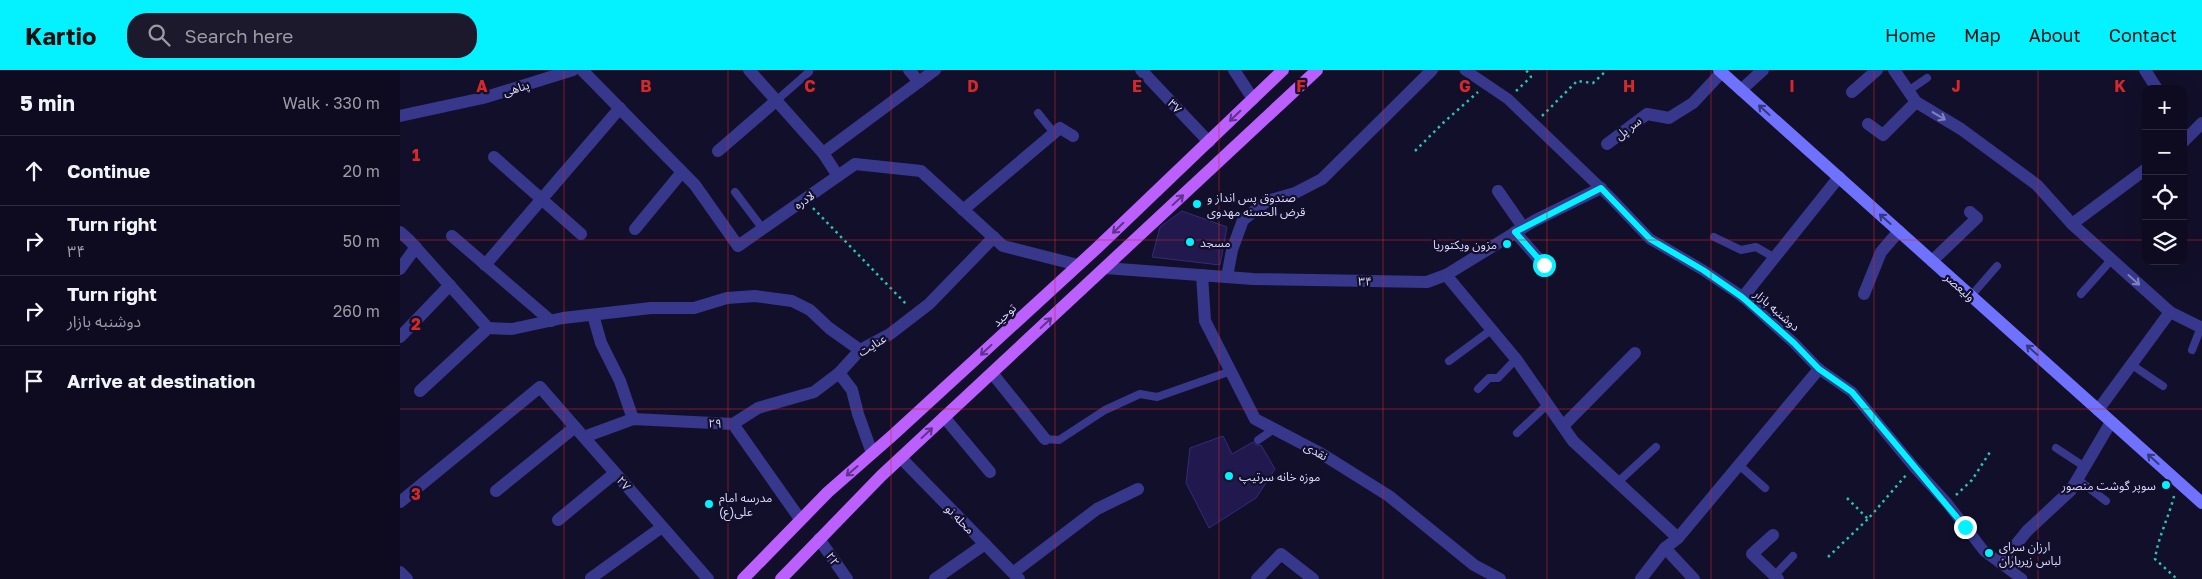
<!DOCTYPE html>
<meta charset="utf-8">
<style>
:root{--surface:#0e0b20;--page:#1c192d;--text:#f1f3f6;--muted:#9b9ba5;--line:#2e2b3e;--accent:#04f2ff}
body{margin:0;font-family:"Golos Text","Noto Sans Arabic",sans-serif;background:var(--page);color:var(--text)}
.controls{position:absolute;right:15px;top:15px;display:grid;overflow:hidden;border-radius:10px;box-shadow:0 5px 20px #0002}
.controls button{width:45px;height:45px;display:grid;place-items:center;padding:0;border:0;border-bottom:1px solid var(--line);background:var(--surface);color:var(--text);font:25px sans-serif}
.stop{position:absolute;width:15px;height:15px;margin:-11px;border:4px solid #04f2ff;border-radius:50%;background:#fff}
.stop.end{background:#04f2ff;border-color:#fff;box-shadow:0 1px 5px #0008}
.list{margin:0;padding:0;list-style:none}
h2{display:flex;justify-content:space-between;align-items:center;height:65px;margin:0;padding:0 20px;font-size:21px}
h2 small{font-size:16px;font-weight:400;color:var(--muted)}
.list li{display:grid;grid-template-columns:32px 1fr auto;gap:15px;align-items:center;box-sizing:border-box;height:70px;padding:0 20px;border-top:1px solid var(--line)}
.list b{display:block;font-size:19px;white-space:nowrap}
.list p{margin:0;font-size:16px;white-space:nowrap;color:var(--muted)}
.list em{font-size:16px;font-style:normal;color:var(--muted)}
.icon{flex:none;width:28px;height:28px;fill:none;stroke:currentColor;stroke-width:2;stroke-linecap:round;stroke-linejoin:round}
.map{position:relative;flex:none;width:1802px;height:509px;overflow:hidden}
header{display:flex;align-items:center;gap:30px;box-sizing:border-box;height:70px;padding:0 25px;background:var(--accent);color:#111}
header strong{font-size:24px}
nav{display:flex;gap:28px;margin-inline-start:auto;font-size:18px}
.search{width:350px;height:45px;background:var(--page);display:flex;align-items:center;gap:12px;box-sizing:border-box;padding:0 18px;border-radius:20px;color:var(--muted);font-size:19px}
main{display:flex}
aside{flex:1;background:var(--surface)}
.map>svg:first-child{display:block}
.building{fill:#21194d;stroke:#362a7a}
.lines{fill:none;stroke-linecap:round;stroke-linejoin:round}
.path{stroke:#28c3b3;stroke-width:2.5;stroke-dasharray:2.5 4;stroke-linecap:butt}
.service{stroke:#37388c;stroke-width:8}
.pedestrian{stroke:#37388c;stroke-width:11}
.minor{stroke:#37388c;stroke-width:12}
.secondary{stroke:#6f72ff;stroke-width:12}
.primary{stroke:#bc5fff;stroke-width:12}
.oneway{stroke:#37377f}
.oneway2{stroke:#5e338a}
.oneway3{stroke:#8180c0}
.route{stroke:#04f2ff;stroke-width:6}
.grid{fill:none;stroke:#d62828;stroke-width:1;stroke-opacity:0.55}
.poi-dot{fill:#04f2ff;stroke:#120f2a;stroke-width:2}
.labels{text-anchor:middle;dominant-baseline:central;stroke-width:4.5;stroke-linejoin:round;paint-order:stroke}
.street-label{font-size:12px;fill:#dbd8ff;stroke:#120f2a}
.poi-label{font-size:12px;fill:#dbd8ff;stroke:#120f2a;text-anchor:start}
.grid-label{font-size:16px;text-anchor:middle;font-weight:bold;fill:#d62828;stroke:#120f2a;stroke-width:4.5;stroke-linejoin:round;paint-order:stroke}
</style>
<header>
<strong>Kartio</strong>
<div class="search"><svg class="icon" aria-label="search" viewBox="0 0 24 24"><circle cx="10" cy="10" r="6"/><path d="M15 15l6 6"/></svg>Search here</div>
<nav><a>Home</a><a>Map</a><a>About</a><a>Contact</a></nav>
</header>
<main>
<aside>
<h2>5 min<small>Walk · 330 m</small></h2>
<ul class="list">
<li><svg class="icon" aria-label="ahead" viewBox="0 0 24 24"><path d="M12 20V5M6 11l6-6 6 6"/></svg><div><b>Continue</b></div><em>20 m</em></li>
<li><svg class="icon" aria-label="right" viewBox="0 0 24 24"><path d="M7 20v-9h11M14 6l5 5-5 5"/></svg><div><b>Turn right</b><p>۳۴</p></div><em>50 m</em></li>
<li><svg class="icon" aria-label="right" viewBox="0 0 24 24"><path d="M7 20v-9h11M14 6l5 5-5 5"/></svg><div><b>Turn right</b><p>دوشنبه بازار</p></div><em>260 m</em></li>
<li><svg class="icon" aria-label="arrive" viewBox="0 0 24 24"><path d="M6 21V4h12l-3 4 3 4H6"/></svg><div><b>Arrive at destination</b></div></li>
</ul>
</aside>
<div class="map">
<svg width="1802" height="509" viewBox="0 0 1802 509">
<rect width="100%" height="100%" fill="#120f2a"/>
<g class="building">
<path d="M 782,141 L 827,157 L 820,195 L 752,187 L 760,157 Z"/>
<path d="M 823,366 L 832,384 L 853,372 L 856,375 L 861,375 L 875,399 L 856,428 L 809,458 L 786,413 L 790,378 Z"/>
</g>
<g class="lines">
<g class="path">
<path d="M 1116,21 L 1131,7 L 1126,0"/>
<path d="M 1142,46 L 1177,11 L 1193,13 L 1207,0"/>
<path d="M 1015,81 L 1043,53 L 1078,22"/>
<path d="M 413,138 L 508,236"/>
<path d="M 1556,425 L 1572,410 L 1590,382"/>
<path d="M 1774,426 C 1769,447 1758,467 1755,489 L 1777,509"/>
<path d="M 1447,428 L 1468,449 L 1507,404"/>
<path d="M 1428,487 L 1468,449"/>
</g>
<g class="service">
<path d="M 1508,21 L 1527,8"/>
<path d="M 377,30 L 409,2"/>
<path d="M 638,43 L 654,63"/>
<path d="M 335,122 L 363,159"/>
<path d="M 1314,167 L 1341,180 L 1356,177 L 1375,188"/>
<path d="M 1681,224 L 1712,189"/>
<path d="M 1571,226 L 1597,196"/>
<path d="M 1792,280 L 1801,257"/>
<path d="M 1049,291 L 1091,260"/>
<path d="M 1732,295 L 1763,316"/>
<path d="M 1078,319 L 1089,308 L 1098,308 L 1116,289"/>
<path d="M 1117,363 L 1148,334"/>
<path d="M 645,369 L 659,370 L 705,340 L 740,324 L 757,327 L 831,301"/>
<path d="M 858,370 L 874,359"/>
<path d="M 1656,378 L 1685,397"/>
<path d="M 1339,395 L 1365,418"/>
<path d="M 1677,409 L 1706,431"/>
<path d="M 1218,412 L 1256,377"/>
<path d="M 1374,506 L 1393,486"/>
</g>
<path class="pedestrian" d="M 1065,0 L 1108,29 L 1210,127 L 1250,169 L 1303,200 L 1343,227 L 1394,273 L 1419,299 L 1452,322 L 1514,397 L 1547,433 L 1584,481 L 1622,509"/>
<g class="minor">
<path d="M 182,0 L 295,115 L 338,176 L 455,94 L 521,101 L 603,176 L 678,195"/>
<path d="M 349,0 L 423,83 L 438,106"/>
<path d="M 509,0 L 519,12"/>
<path d="M 741,0 L 809,72"/>
<path d="M 834,0 L 853,29"/>
<path d="M 1494,0 L 1516,32 L 1561,59 L 1637,115 L 1672,154 L 1770,242 L 1802,258"/>
<path d="M 1745,0 L 1757,19"/>
<path d="M 1341,20 L 1363,0"/>
<path d="M 1452,22 L 1477,0"/>
<path d="M 0,46 L 83,28 L 173,0"/>
<path d="M 1468,54 L 1483,65 L 1516,32"/>
<path d="M 1783,72 L 1802,53"/>
<path d="M 1207,74 L 1247,44 L 1269,48 L 1293,33 L 1322,2"/>
<path d="M 318,81 L 377,30"/>
<path d="M 423,83 L 535,0"/>
<path d="M 94,87 L 181,164"/>
<path d="M 1098,121 L 1123,157"/>
<path d="M 563,140 L 660,58 L 673,66"/>
<path d="M 1672,154 L 1746,99"/>
<path d="M 235,159 L 282,102"/>
<path d="M 0,162 L 9,170 L 88,258"/>
<path d="M 1115,162 L 1144,195"/>
<path d="M 52,166 L 151,251"/>
<path d="M 1532,191 L 1577,148 L 1570,142"/>
<path d="M 85,195 L 220,38"/>
<path d="M 705,198 L 853,209 L 1027,212 L 1046,205 L 1134,151 L 1201,118"/>
<path d="M 0,199 L 16,177"/>
<path d="M 802,205 L 805,251 L 855,349 L 922,384 L 989,426 L 1074,495 L 1100,509"/>
<path d="M 1046,205 L 1116,289 L 1173,371 L 1278,468 L 1419,299"/>
<path d="M 827,207 L 832,180 L 843,150 L 867,131 L 895,123 L 922,109 L 1032,0"/>
<path d="M 1464,224 L 1481,182 L 1499,161"/>
<path d="M 1343,227 L 1439,107"/>
<path d="M 193,245 L 201,273 L 220,311 L 233,349"/>
<path d="M 0,267 L 50,215"/>
<path d="M 439,303 L 452,320 L 458,344 L 472,383"/>
<path d="M 592,303 L 645,369"/>
<path d="M 20,321 L 88,258 L 112,259 L 163,248 L 251,238 L 294,238 L 327,228 L 355,226 L 392,231 L 410,240 L 429,258 L 460,280"/>
<path d="M 1698,340 L 1770,242"/>
<path d="M 544,347 L 590,402"/>
<path d="M 333,354 L 358,338 L 414,322 L 439,303 L 460,280 L 490,264 L 529,234 L 594,167"/>
<path d="M 1163,356 L 1235,283"/>
<path d="M 184,367 L 233,349 L 333,354 L 400,449"/>
<path d="M 501,388 L 619,509"/>
<path d="M 96,421 L 175,357"/>
<path d="M 0,432 L 140,317 L 308,509"/>
<path d="M 158,450 L 215,403"/>
<path d="M 1373,465 L 1352,484 L 1378,509"/>
<path d="M 419,469 L 447,509"/>
<path d="M 1265,478 L 1294,509"/>
<path d="M 1601,493 L 1627,461 L 1671,420 L 1711,352"/>
<path d="M 0,502 L 7,509"/>
<path d="M 614,502 L 697,439 L 738,419"/>
<path d="M 191,508 L 262,457"/>
<path d="M 535,509 L 585,474"/>
<path d="M 857,509 L 881,484 L 913,509"/>
<path d="M 1241,509 L 1265,478 L 1278,468"/>
</g>
<path class="secondary" d="M 1319,0 L 1802,433"/>
<g class="primary">
<path d="M 343,509 L 428,422 L 493,365 L 697,178 L 883,0"/>
<path d="M 381,509 L 481,406 L 917,0"/>
</g>
</g>
<defs><path id="oneway-shaft" d="M-6 0H5M1.5-3L5.5 0L1.5 3" fill="none" stroke-width="1.6" stroke-linecap="round" stroke-linejoin="round" transform="scale(1.25)"/></defs>
<g class="oneway">
<use href="#oneway-shaft" transform="translate(1364 40) rotate(-138)"/>
<use href="#oneway-shaft" transform="translate(1485 149) rotate(-138)"/>
<use href="#oneway-shaft" transform="translate(1632 280) rotate(-138)"/>
<use href="#oneway-shaft" transform="translate(1753 389) rotate(-138)"/>
</g>
<g class="oneway2">
<use href="#oneway-shaft" transform="translate(835 46) rotate(136)"/>
<use href="#oneway-shaft" transform="translate(778 130) rotate(-43)"/>
<use href="#oneway-shaft" transform="translate(718 158) rotate(136)"/>
<use href="#oneway-shaft" transform="translate(646 253) rotate(-43)"/>
<use href="#oneway-shaft" transform="translate(586 280) rotate(137)"/>
<use href="#oneway-shaft" transform="translate(527 363) rotate(-43)"/>
<use href="#oneway-shaft" transform="translate(452 401) rotate(139)"/>
</g>
<g class="oneway3">
<use href="#oneway-shaft" transform="translate(1539 46) rotate(31)"/>
<use href="#oneway-shaft" transform="translate(1734 210) rotate(42)"/>
</g>
<g class="lines">
<path class="route" d="M 1144,195 L 1115,162 L 1201,118 L 1250,169 L 1303,200 L 1342,227 L 1394,273 L 1419,299 L 1452,322 L 1565,457"/>
</g>
<path class="grid" d="M 164,0 L 164,509M 328,0 L 328,509M 491,0 L 491,509M 655,0 L 655,509M 819,0 L 819,509M 983,0 L 983,509M 1147,0 L 1147,509M 1311,0 L 1311,509M 1474,0 L 1474,509M 1638,0 L 1638,509M 0,170 L 1746,170M 1783,170 L 1802,170M 0,339 L 1802,339"/>
<g class="poi-dot">
<circle cx="797" cy="134" r="5"/>
<circle cx="790" cy="172" r="5"/>
<circle cx="1107" cy="174" r="5"/>
<circle cx="829" cy="406" r="5"/>
<circle cx="1766" cy="415" r="5"/>
<circle cx="309" cy="434" r="5"/>
<circle cx="1589" cy="483" r="5"/>
</g>
<g class="labels">
<g class="street-label">
<text transform="translate(116 18) rotate(-17)">پناهی</text>
<text transform="translate(775 36) rotate(47)">۳۷</text>
<text transform="translate(1228 58) rotate(-37)">سر پل</text>
<text transform="translate(404 130) rotate(-35)">لادره</text>
<text transform="translate(965 211) rotate(1)">۳۴</text>
<text transform="translate(1560 217) rotate(42)">ولیعصر</text>
<text transform="translate(1377 240) rotate(41)">دوشنبه بازار</text>
<text transform="translate(604 245) rotate(-43)">توحید</text>
<text transform="translate(472 275) rotate(-32)">عنایت</text>
<text transform="translate(315 353) rotate(3)">۲۹</text>
<text transform="translate(916 381) rotate(29)">نقدی</text>
<text transform="translate(224 413) rotate(49)">۲۷</text>
<text transform="translate(560 449) rotate(46)">محله نو</text>
<text transform="translate(433 489) rotate(56)">۲۲</text>
</g>
<g class="poi-label">
<text x="807" y="127">صندوق پس انداز و<tspan x="807" dy="14">قرض الحسنه مهدوی</tspan></text>
<text x="800" y="172">مسجد</text>
<text x="1097" y="174" text-anchor="end">مزون ویکتوریا</text>
<text x="839" y="406">موزه خانه سرتیپ</text>
<text x="1756" y="415" text-anchor="end">سوپر گوشت منصور</text>
<text x="319" y="427">مدرسه امام<tspan x="319" dy="14">علی(ع)</tspan></text>
<text x="1599" y="476">ارزان سرای<tspan x="1599" dy="14">لباس زیرباران</tspan></text>
</g>
</g>
<g class="grid-label">
<text x="82" y="22">A</text>
<text x="246" y="22">B</text>
<text x="410" y="22">C</text>
<text x="573" y="22">D</text>
<text x="737" y="22">E</text>
<text x="901" y="22">F</text>
<text x="1065" y="22">G</text>
<text x="1229" y="22">H</text>
<text x="1392" y="22">I</text>
<text x="1556" y="22">J</text>
<text x="1720" y="22">K</text>
<text x="16" y="91">1</text>
<text x="16" y="260">2</text>
<text x="16" y="430">3</text>
</g>
</svg>
<div class="controls">
<button>+</button>
<button>−</button>
<button><svg class="icon" aria-label="locate" viewBox="0 0 24 24"><circle cx="12" cy="12" r="6"/><path d="M12 2v4M12 18v4M2 12h4M18 12h4"/></svg></button>
<button><svg class="icon" aria-label="layers" viewBox="0 0 24 24"><path d="M12 4l9 5-9 5-9-5zM3 14l9 5 9-5"/></svg></button>
</div>
<div class="stop" style="left:1144px;top:195px"></div>
<div class="stop end" style="left:1565px;top:457px"></div>
</div>
</main>
